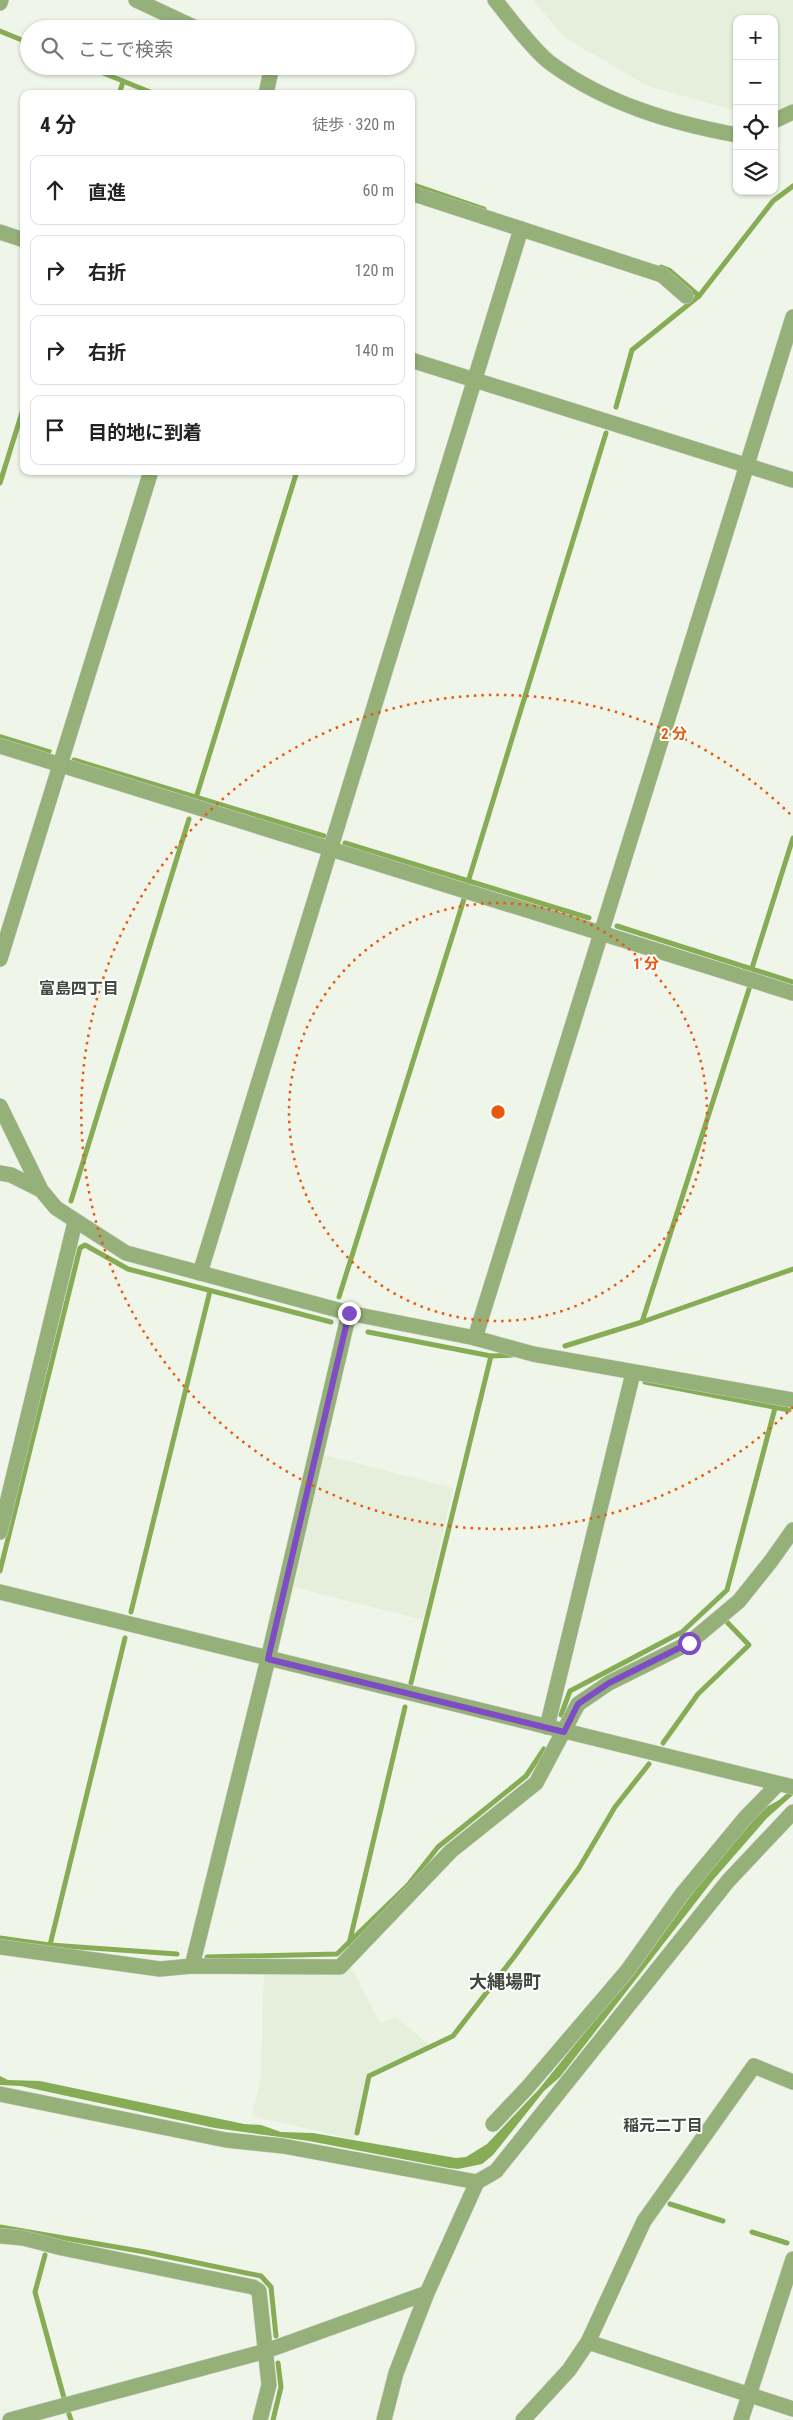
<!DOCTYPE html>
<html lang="ja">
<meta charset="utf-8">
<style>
:root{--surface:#fff;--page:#f2f2f2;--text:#222;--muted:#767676;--line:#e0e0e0}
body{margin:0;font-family:"Roboto Condensed","Noto Sans JP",sans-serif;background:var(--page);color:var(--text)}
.controls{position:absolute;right:15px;top:15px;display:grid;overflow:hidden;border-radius:10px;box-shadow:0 1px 4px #0004}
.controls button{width:45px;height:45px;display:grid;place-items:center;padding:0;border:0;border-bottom:1px solid var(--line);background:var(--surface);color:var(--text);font:25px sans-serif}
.stop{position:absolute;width:15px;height:15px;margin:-11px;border:4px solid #7e4cc4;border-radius:50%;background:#fff}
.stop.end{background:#7e4cc4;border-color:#fff;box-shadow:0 1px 5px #0008}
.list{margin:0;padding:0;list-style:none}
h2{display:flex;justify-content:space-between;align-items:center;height:65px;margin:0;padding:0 20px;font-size:21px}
h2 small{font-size:16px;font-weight:400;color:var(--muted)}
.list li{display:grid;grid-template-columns:32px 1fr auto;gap:15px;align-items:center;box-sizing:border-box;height:70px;margin:0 10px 10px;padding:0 10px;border:1px solid var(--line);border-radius:10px}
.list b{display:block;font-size:19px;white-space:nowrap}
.list em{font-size:16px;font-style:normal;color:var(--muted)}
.icon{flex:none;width:28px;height:28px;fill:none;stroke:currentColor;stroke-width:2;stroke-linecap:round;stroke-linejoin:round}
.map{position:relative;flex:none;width:793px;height:2420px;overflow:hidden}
.search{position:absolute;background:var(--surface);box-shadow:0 1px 4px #0004;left:20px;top:20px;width:395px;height:55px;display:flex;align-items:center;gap:12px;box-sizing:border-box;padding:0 18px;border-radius:28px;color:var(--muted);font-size:19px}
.panel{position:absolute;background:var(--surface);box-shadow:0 1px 4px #0004;left:20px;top:90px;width:395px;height:385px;border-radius:10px}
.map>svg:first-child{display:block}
.built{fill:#e5efdb}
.water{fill:#86ac56}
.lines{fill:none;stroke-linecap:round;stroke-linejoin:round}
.stream{stroke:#86ac56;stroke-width:5}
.minor-casing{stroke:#c9cec4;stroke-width:16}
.minor{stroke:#95b078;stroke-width:15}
.route{stroke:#7e4cc4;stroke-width:6}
.ring{fill:none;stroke:#e8590c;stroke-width:2.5;stroke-dasharray:2.5 5}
.labels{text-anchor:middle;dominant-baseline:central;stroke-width:4;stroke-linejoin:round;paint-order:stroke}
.neighbourhood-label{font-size:16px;font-weight:bold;fill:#43483e;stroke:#fff}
.quarter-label{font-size:18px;font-weight:bold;fill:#43483e;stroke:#fff}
.centre{fill:#e8590c;stroke:#fff;stroke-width:2.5}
.ring-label{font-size:15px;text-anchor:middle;font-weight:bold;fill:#e8590c;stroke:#fff;stroke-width:4;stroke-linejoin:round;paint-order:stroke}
</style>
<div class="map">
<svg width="793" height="2420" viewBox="0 0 793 2420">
<rect width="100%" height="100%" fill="#eff5e9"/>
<g class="built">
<path d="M 533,0 L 793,0 L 793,106 L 774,114 L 774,19 L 737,19 L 737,111 L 648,86 L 565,38 Z"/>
<path d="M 324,1455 L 453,1488 L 423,1620 L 294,1587 Z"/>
<path d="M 351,1967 L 380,2023 L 396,2017 L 429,2045 L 368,2075 L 354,2139 L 252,2116 L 261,2077 L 264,1975 L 343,1975 Z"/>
</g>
<g class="water">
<path d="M 0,734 L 52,750 L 50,756 L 0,740 Z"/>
<path d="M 793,1788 L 793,1795 L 767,1818 L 713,1880 L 560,2077 L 544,2091 L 493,2155 L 482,2164 L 458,2169 L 449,2168 L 309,2141 L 215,2128 L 21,2086 L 0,2085 L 0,2076 L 8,2080 L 40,2081 L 244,2124 L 261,2125 L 281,2132 L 313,2133 L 456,2158 L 466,2157 L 487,2144 L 539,2089 L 632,1974 L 706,1875 L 763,1809 L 779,1800 Z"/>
</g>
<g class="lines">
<g class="stream">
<path d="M 0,31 L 29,43"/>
<path d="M 86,66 L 155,94"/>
<path d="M 119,94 L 123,82"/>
<path d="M 411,184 L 484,209"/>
<path d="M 661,267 L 669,270 L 699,296 L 773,201 L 793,186"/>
<path d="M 616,407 L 632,350 L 699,296"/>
<path d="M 0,483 L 24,406"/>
<path d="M 74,760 L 324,836"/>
<path d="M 196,798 L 297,471"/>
<path d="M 345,843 L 589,918"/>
<path d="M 468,882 L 606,433"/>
<path d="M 617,926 L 793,982"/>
<path d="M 752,968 L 793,838"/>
<path d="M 71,1201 L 189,819"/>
<path d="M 339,1297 L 464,899"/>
<path d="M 642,1322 L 750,986"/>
<path d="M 368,1332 L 491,1356 L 513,1355"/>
<path d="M 565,1346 L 642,1322 L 793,1269"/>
<path d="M 645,1382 L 789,1410"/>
<path d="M 0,1571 L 80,1248 L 85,1245 L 128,1269 L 331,1322"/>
<path d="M 131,1612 L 210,1291"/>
<path d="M 411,1683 L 491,1356"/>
<path d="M 561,1715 L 570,1691 L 682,1632 L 727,1590 L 775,1408"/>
<path d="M 663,1743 L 698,1694 L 749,1645 L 724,1619"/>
<path d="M 0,1938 L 50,1945 L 177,1954"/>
<path d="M 349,1944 L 405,1707"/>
<path d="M 50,1945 L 125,1638"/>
<path d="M 207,1957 L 337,1954 L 408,1885 L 438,1847 L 526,1776 L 544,1749"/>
<path d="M 357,2133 L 369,2076 L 453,2036 L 514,1957 L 579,1868 L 615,1807 L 649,1764"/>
<path d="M 670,2204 L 723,2221"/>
<path d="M 0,2227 L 145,2252 L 261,2276 L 271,2287 L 276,2336"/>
<path d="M 752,2232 L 787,2243"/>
<path d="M 45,2255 L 35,2292 L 64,2398"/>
<path d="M 69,2414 L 71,2420"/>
<path d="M 273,2420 L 281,2387 L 278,2363"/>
</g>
<defs>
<g id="minor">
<path d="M 136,0 L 198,29"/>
<path d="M 495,0 C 509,17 535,53 553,65 C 607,104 672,123 737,135"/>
<path d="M 0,3 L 1,0"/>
<path d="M 266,94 L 272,66"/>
<path d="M 774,121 L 793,112"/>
<path d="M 411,193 L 662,275 L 686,296"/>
<path d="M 0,232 L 24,240"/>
<path d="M 411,360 L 793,480"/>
<path d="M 0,746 L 793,993"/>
<path d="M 0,959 L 151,471"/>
<path d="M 0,1106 L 41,1190 L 56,1208 L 126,1253 L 349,1313 L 475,1338 L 533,1354 L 793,1400"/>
<path d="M 0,1173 L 11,1175 L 41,1190"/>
<path d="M 200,1273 L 521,229"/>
<path d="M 475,1338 L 793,317"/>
<path d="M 0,1532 L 75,1222"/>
<path d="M 0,1592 L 793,1787"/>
<path d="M 547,1727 L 633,1373"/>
<path d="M 0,1947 L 160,1969 L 192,1966 L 340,1967 L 451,1851 L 536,1783 L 578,1704 L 609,1683 L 689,1643 L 739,1601 L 771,1561 L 793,1530"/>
<path d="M 192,1966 L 268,1659 L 349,1313"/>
<path d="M 0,2094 L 226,2140 L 283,2146 L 477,2182"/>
<path d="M 493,2124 L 527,2088 L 627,1971 L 682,1894 L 745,1818 L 778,1784"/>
<path d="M 0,2236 L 23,2238 L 62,2248 L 253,2287 L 259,2291 L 269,2385 L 260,2420"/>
<path d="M 588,2342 L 793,2409"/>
<path d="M 10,2420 L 266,2351 L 427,2293"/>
<path d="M 384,2420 L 396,2373 L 427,2293 L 477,2182 L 496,2171 L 728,1881 L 793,1812"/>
<path d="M 523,2420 L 569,2370 L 588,2342 L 644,2221 L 754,2066 L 793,2082"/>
<path d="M 741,2420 L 793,2259"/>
</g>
</defs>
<use href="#minor" class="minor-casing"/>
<use href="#minor" class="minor"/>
</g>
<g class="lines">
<path class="route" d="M 349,1313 L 268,1659 L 564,1732 L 578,1704 L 609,1683 L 689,1643"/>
</g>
<g class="ring">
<circle cx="498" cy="1112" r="209"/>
<path d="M793 1407A417 417 0 1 1 793 817"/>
</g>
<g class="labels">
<g class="neighbourhood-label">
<text x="79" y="988">富島四丁目</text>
<text x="663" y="2125">稲元二丁目</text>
</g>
<g class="quarter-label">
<text x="505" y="1981">大縄場町</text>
</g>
</g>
<circle cx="498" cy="1112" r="8" class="centre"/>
<g class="ring-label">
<text x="674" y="739">2 分</text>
<text x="646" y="969">1 分</text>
</g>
</svg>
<div class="controls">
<button>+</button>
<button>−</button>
<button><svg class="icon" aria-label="locate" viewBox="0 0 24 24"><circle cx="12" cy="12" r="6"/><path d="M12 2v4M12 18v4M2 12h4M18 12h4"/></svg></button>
<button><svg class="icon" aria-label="layers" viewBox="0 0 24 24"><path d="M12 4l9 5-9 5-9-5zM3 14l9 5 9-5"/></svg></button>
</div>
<div class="stop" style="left:689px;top:1643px"></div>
<div class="stop end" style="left:349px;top:1313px"></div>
<div class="search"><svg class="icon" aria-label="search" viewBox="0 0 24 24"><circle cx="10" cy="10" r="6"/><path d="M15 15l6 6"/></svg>ここで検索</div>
<section class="panel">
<h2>4 分<small>徒歩 · 320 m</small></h2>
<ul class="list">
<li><svg class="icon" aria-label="ahead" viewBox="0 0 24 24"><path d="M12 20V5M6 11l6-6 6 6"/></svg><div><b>直進</b></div><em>60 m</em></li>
<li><svg class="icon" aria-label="right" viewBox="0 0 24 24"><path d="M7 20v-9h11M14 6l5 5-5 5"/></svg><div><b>右折</b></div><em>120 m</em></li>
<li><svg class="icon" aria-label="right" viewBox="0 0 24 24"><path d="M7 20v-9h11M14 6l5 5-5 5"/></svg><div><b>右折</b></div><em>140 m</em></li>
<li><svg class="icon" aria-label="arrive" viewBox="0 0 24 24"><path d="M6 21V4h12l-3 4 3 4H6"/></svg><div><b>目的地に到着</b></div></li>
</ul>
</section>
</div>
